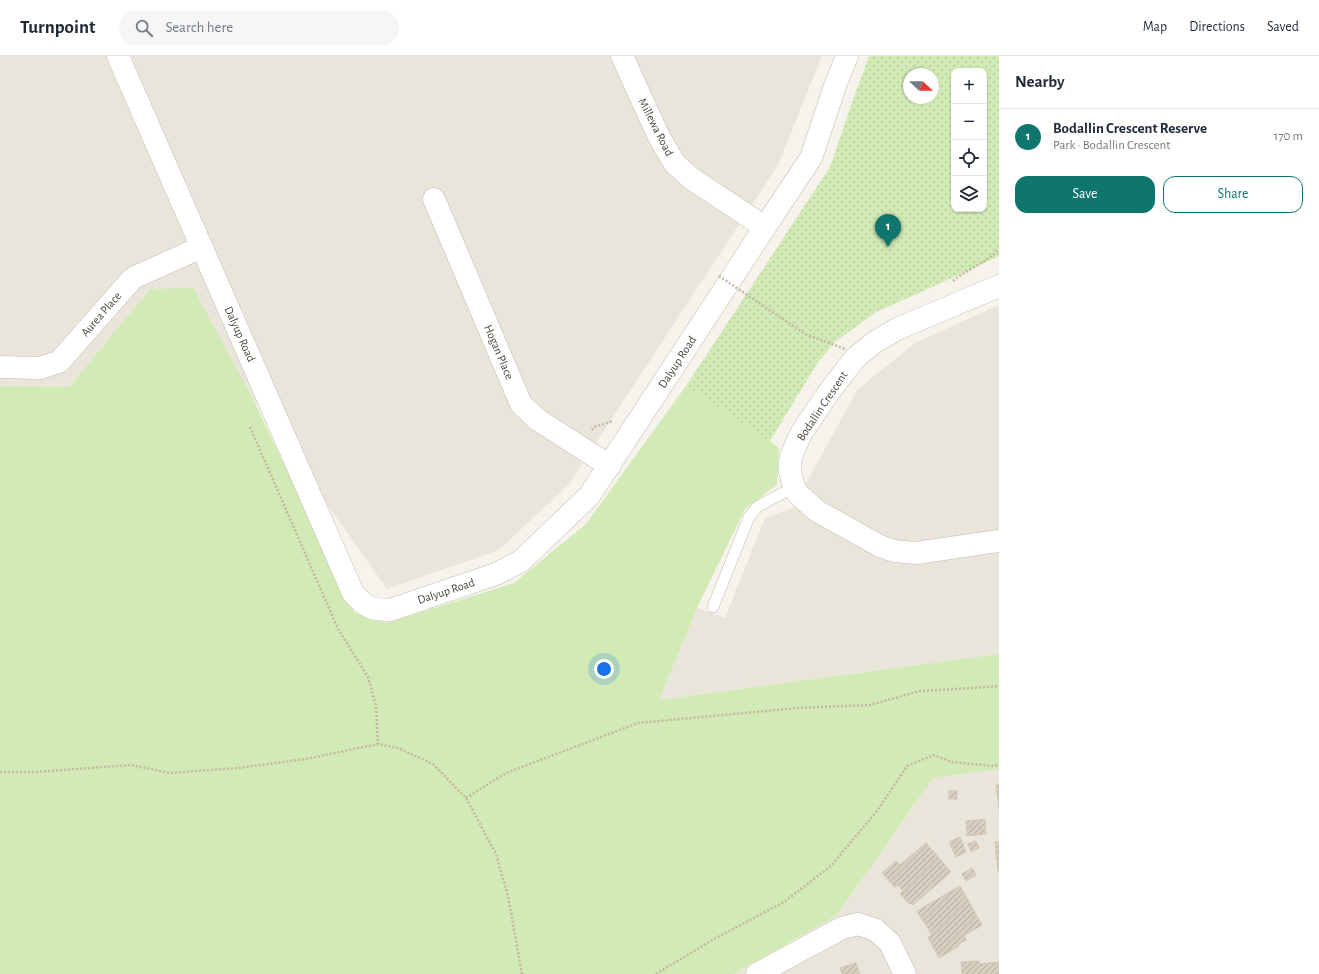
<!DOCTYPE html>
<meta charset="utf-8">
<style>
:root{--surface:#fff;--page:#f6f6f7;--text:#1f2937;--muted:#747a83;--line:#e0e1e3;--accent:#0f766e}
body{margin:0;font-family:"Alegreya Sans",sans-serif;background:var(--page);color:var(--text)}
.controls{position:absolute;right:12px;top:12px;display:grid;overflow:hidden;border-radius:8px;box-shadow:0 1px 3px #0004}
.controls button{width:36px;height:36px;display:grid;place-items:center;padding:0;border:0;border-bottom:1px solid var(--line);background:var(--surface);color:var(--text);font:20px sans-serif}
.compass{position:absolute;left:903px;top:12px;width:36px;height:36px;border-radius:50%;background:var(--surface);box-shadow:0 1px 3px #0004;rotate:111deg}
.you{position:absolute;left:604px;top:613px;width:14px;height:14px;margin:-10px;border:3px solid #fff;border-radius:50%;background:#1a73e8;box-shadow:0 0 0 6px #1a73e833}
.badge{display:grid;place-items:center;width:26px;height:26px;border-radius:50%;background:var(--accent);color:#fff;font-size:13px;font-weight:700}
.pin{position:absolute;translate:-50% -33px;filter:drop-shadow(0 1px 2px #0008)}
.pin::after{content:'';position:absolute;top:21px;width:14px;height:12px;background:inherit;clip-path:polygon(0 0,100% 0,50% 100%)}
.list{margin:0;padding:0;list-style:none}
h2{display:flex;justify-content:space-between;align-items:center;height:52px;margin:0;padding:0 16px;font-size:17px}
h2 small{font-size:13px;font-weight:400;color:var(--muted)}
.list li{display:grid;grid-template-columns:26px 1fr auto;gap:12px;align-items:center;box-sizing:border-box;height:56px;padding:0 16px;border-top:1px solid var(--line)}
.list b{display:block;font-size:15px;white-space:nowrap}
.list p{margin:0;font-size:13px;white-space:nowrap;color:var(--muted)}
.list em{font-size:13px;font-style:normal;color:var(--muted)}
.actions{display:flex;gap:8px;padding:12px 16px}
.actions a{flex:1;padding:9px 0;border:1px solid var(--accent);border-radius:12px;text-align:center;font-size:14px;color:var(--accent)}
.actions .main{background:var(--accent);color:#fff}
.icon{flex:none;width:22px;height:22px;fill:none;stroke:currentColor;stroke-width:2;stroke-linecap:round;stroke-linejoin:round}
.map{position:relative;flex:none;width:999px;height:918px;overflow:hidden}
header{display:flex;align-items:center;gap:24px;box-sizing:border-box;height:56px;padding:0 20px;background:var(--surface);border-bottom:1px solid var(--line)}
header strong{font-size:19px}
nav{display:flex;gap:22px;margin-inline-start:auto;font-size:14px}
.search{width:280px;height:36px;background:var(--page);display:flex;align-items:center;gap:10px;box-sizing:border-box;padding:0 14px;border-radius:22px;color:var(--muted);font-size:15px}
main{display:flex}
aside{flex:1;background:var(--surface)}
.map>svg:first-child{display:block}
.residential{fill:#eae5da}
.green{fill:#d2eab5}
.park{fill:url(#park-dots);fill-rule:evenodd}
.building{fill:url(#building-hatch);stroke:#d3c7b4}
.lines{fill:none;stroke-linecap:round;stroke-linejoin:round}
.service-casing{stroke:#c2bbae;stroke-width:12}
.minor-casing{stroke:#c2bbae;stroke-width:23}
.path{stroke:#c4b79f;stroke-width:2.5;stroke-dasharray:2 2;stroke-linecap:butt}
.service{stroke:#fff;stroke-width:11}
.minor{stroke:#fff;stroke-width:22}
.path-bridge{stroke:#c4b79f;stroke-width:2.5;stroke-dasharray:2 2;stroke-linecap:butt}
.labels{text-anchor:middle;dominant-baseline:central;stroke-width:3.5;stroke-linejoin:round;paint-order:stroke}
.street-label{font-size:12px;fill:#4b4439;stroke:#fff}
</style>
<header>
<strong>Turnpoint</strong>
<div class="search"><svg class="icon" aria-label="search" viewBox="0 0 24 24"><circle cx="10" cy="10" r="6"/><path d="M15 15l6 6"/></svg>Search here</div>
<nav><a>Map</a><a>Directions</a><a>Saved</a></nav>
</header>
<main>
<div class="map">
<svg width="999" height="918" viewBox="0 0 999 918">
<defs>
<pattern id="park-dots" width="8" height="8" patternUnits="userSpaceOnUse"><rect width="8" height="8" fill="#d2eab5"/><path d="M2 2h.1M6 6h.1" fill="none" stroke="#b6ca9c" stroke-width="1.8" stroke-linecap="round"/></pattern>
<pattern id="building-hatch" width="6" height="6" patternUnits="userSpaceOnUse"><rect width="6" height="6" fill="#d8cfc1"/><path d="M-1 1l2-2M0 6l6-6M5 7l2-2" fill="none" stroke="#b1aa9e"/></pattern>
</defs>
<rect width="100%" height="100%" fill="#f6f3ec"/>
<g class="residential">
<path d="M 0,0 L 822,0 L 778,109 L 569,428 L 499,494 L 387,533 L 253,343 L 150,233 L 69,331 L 0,330 Z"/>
<path d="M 999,249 L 999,598 L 659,644 L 697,552 L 725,562 L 765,462 L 793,452 L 857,334 L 915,287 Z"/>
<path d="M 999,713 L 999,918 L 734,918 L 837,859 L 933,722 Z"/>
</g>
<path class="green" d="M 193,232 L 254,345 L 355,557 L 387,567 L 514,527 L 586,468 L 686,330 L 770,385 L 779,392 L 777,429 L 745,453 L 697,552 L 659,644 L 999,598 L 999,713 L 933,722 L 837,859 L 734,918 L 0,918 L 0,330 L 69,331 L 150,233 Z"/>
<path class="park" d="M 869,0 L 999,0 L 999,200 L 917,238 L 876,256 L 836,285 L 818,306 L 770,385 L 686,330 L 830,111 L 855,38 ZM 954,15 L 984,15 L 984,153 L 954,153 ZM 909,18 L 933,18 L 933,42 L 909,42 Z"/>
<g class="building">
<path d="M 996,729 L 999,729 L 999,753 Z"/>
<rect x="949" y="735" width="8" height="8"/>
<path d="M 985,763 L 986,778 L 967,780 L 966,765 Z"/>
<path d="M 960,781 L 966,796 L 956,801 L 949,786 Z"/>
<path d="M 976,785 L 979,792 L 971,796 L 968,788 Z"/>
<path d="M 995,786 L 999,786 L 999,815 L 998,815 Z"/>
<path d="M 926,787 L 951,816 L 913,849 L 911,847 L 909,848 L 900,838 L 903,835 L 898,829 L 895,831 L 882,817 L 896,805 L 900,809 Z"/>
<path d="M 972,812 L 976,819 L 966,825 L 962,818 Z"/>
<path d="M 960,830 L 982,869 L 964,880 L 966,884 L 958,888 L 959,890 L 939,902 L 928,881 L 932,879 L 917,855 Z"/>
<path d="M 979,905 L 979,908 L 999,906 L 999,918 L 962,918 L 961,906 Z"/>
<path d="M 856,907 L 860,918 L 841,918 L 842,918 L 840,912 Z"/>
</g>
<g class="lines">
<defs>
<path id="service" d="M 713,551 L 749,461 L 757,451 L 794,431"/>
<g id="minor">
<path d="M 118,0 L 353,537 C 366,551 370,554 390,554 L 496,518 L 521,505 L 589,440 L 765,171 L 811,102 L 835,30 L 847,0"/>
<path d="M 622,0 L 659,81 L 675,108 L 692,123 L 765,171"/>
<path d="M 434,143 L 521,348 L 538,364 L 610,410"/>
<path d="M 999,230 L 897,273 L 875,286 L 855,302 L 829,336 L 802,376 L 793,395 L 790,405 L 790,416 L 794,431 L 798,438 L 817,455 L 880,490 L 894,495 L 916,497 L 999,485"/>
<path d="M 0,311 L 40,312 L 59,306 L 133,222 L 202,191"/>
<path d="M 757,918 L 842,872 L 858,868 L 876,874 L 890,887 L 905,918"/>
</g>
</defs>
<use href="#service" class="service-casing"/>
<use href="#minor" class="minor-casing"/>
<g class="path">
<path d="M 953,225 C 967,213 987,207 999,193"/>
<path d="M 250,371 L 338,573 L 368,621 L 376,650 L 378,688"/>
<path d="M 592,374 L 594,371 L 613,365"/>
<path d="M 0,716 L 35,716 L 131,709 L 170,717 L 238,712 L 306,703 L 378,688 L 398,692 L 433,708 L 466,742 L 496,798 L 508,840 L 522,918"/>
<path d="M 466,742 L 506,717 L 638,667 L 797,652 L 870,649 L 920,635 L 973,632 L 999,630"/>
<path d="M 656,918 L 714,883 L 784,846 L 831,810 L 877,755 L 907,710 L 934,699 L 951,706 L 994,710 L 999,709"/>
</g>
<use href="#service" class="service"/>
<use href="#minor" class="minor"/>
<path class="path-bridge" d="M 719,220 L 805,278 L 845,293"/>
</g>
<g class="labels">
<g class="street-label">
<text transform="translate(656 71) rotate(63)">Millewa Road</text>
<text transform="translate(101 258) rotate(-49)">Aurea Place</text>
<text transform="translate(240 278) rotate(66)">Dalyup Road</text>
<text transform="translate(499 296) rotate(67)">Hogan Place</text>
<text transform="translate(677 306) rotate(-57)">Dalyup Road</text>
<text transform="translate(822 350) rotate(-56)">Bodallin Crescent</text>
<text transform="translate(446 535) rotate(-18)">Dalyup Road</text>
</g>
</g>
</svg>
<div class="controls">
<button>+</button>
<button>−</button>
<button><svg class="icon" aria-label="locate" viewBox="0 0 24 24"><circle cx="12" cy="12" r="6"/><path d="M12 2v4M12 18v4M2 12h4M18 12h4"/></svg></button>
<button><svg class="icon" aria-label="layers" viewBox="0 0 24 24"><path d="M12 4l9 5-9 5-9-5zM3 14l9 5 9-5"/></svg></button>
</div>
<svg class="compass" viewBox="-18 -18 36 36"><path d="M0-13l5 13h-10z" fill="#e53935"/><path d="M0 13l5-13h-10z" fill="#747a83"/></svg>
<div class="you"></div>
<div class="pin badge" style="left:888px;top:191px">1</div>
</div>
<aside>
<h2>Nearby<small></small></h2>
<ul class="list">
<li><span class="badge">1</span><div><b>Bodallin Crescent Reserve</b><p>Park · Bodallin Crescent</p></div><em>170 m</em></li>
</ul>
<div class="actions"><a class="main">Save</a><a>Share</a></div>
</aside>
</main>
